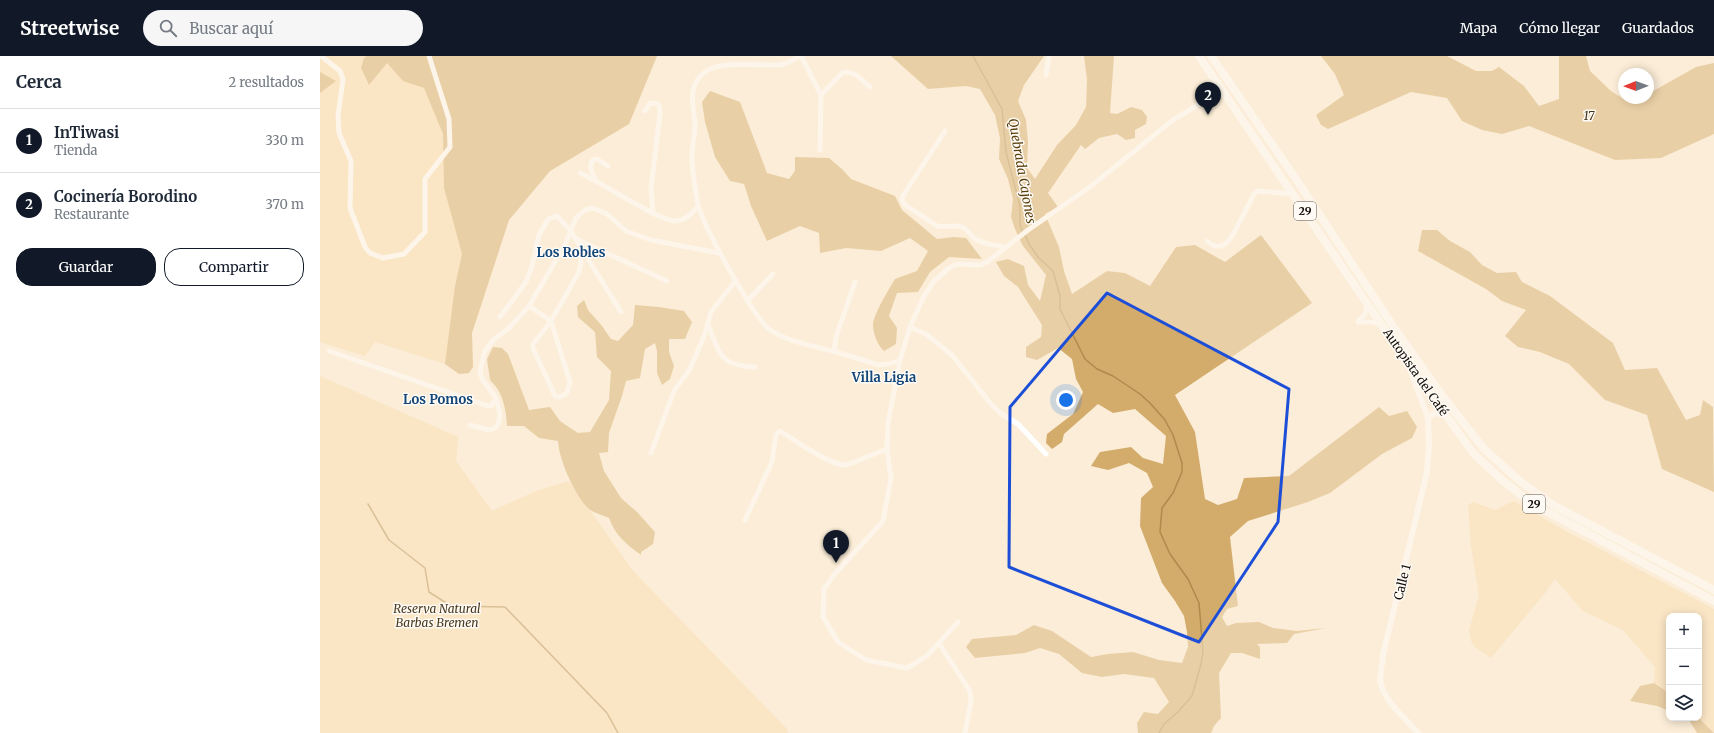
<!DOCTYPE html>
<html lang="es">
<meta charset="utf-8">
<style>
:root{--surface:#fff;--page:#f6f6f7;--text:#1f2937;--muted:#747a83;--line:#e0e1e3;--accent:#111827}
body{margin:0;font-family:Merriweather,serif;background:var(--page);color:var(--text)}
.controls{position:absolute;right:12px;bottom:12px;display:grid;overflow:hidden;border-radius:8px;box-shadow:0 2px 10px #0003}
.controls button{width:36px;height:36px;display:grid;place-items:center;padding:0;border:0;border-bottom:1px solid var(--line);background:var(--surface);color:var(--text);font:20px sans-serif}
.compass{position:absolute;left:1298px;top:12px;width:36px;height:36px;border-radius:50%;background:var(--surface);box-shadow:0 2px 10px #0003;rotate:269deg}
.you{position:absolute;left:746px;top:344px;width:14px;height:14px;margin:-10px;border:3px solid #fff;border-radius:50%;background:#1a73e8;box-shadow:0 0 0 6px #1a73e833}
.badge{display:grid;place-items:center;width:26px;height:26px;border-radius:50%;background:var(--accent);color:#fff;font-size:13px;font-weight:700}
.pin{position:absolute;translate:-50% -33px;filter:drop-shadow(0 1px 2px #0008)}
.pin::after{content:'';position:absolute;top:21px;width:14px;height:12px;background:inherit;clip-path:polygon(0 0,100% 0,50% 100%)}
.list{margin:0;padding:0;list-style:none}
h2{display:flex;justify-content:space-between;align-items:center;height:52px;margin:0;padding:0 16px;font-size:17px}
h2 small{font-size:13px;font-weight:400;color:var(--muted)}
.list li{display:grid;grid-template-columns:26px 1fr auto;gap:12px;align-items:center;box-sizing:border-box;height:64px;padding:0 16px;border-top:1px solid var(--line)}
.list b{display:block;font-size:15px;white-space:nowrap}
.list p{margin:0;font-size:13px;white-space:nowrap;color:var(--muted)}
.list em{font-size:13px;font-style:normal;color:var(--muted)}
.actions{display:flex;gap:8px;padding:12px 16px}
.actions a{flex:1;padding:9px 0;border:1px solid var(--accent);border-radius:16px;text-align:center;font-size:14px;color:var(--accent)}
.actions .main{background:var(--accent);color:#fff}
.icon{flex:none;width:22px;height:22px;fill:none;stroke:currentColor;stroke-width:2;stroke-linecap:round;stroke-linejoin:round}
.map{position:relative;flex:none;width:1394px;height:677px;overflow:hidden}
header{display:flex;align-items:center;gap:24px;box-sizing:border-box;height:56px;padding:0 20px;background:var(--accent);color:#fff}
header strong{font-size:19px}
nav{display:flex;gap:22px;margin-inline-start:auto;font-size:14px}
.search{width:280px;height:36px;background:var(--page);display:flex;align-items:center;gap:10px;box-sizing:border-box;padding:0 14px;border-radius:22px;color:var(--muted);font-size:15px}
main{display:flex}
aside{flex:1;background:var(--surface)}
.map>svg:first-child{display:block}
.green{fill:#f9dcb0}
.forest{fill:#d3ac6c}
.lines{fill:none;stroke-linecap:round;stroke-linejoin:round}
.stream{stroke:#b08a4a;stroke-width:1.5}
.minor{stroke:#fff;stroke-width:5}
.tertiary{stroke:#fff;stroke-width:6}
.trunk{stroke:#fff;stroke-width:8}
.marked{fill:none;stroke:#1d4ed8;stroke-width:3;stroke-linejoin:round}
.labels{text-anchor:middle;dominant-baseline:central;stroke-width:3;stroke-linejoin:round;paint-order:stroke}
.shield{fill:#fefbf7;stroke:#5a554f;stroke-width:1}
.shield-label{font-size:11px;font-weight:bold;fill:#130e07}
.park-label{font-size:12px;font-style:italic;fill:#473619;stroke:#fefbf7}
.street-label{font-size:12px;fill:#130e07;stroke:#fefbf7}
.water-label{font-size:13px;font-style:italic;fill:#5a3f0b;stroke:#fefbf7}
.neighbourhood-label{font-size:13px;font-weight:bold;fill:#134678;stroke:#fefbf7}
</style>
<header>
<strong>Streetwise</strong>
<div class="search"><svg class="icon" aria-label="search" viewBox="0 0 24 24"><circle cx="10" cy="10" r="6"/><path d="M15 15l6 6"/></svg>Buscar aquí</div>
<nav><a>Mapa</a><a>Cómo llegar</a><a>Guardados</a></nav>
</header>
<main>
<aside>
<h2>Cerca<small>2 resultados</small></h2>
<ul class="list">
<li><span class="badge">1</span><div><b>InTiwasi</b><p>Tienda</p></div><em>330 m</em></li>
<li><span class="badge">2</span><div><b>Cocinería Borodino</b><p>Restaurante</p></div><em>370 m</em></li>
</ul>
<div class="actions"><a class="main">Guardar</a><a>Compartir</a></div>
</aside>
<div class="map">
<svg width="1394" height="677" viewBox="0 0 1394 677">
<rect width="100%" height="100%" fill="#fbedd7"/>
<g class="green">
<path d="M 0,0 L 337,0 L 309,68 L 230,115 L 189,164 L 152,277 L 153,311 L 149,317 L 139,318 L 125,308 L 55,286 L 45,300 L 0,286 Z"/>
<path d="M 0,320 L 138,381 L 136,405 L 172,455 L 216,435 L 249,425 L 314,516 L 466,672 L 468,677 L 0,677 Z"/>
<path d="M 1194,445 L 1242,473 L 1394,553 L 1394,677 L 1379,662 L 1379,560 L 1349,560 L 1349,637 L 1334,627 L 1335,611 L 1303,574 L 1263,555 L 1235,523 L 1225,537 L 1171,602 L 1155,591 L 1151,585 L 1149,574 L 1159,540 L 1151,490 L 1148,449 L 1153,446 L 1175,454 Z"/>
</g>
<g class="forest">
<path d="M 47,0 L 337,0 L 309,68 L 230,115 L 189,164 L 152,277 L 153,311 L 149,317 L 139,318 L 125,308 L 135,230 L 142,198 L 124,132 L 123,78 L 104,32 L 83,25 L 67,7 L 49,29 L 41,12 L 44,2 Z"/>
<path d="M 571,0 L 724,0 L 704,29 L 698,45 L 706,64 L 708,86 L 707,112 L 715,123 L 737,89 L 756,69 L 766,51 L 767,24 L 764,0 L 794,0 L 790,57 L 797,58 L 811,51 L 822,54 L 827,61 L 826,68 L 815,74 L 815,82 L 806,84 L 797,78 L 779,82 L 765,93 L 761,89 L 728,137 L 738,151 L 725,158 L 739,191 L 744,215 L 752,238 L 787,215 L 805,217 L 830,230 L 856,191 L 875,189 L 905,206 L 941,179 L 992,247 L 855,339 L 875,376 L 885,443 L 898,449 L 917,443 L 924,422 L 969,420 L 1059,351 L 1069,360 L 1087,355 L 1097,371 L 1092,382 L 1062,398 L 1010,437 L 988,446 L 928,465 L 910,481 L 918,550 L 907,553 L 902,561 L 907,570 L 916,567 L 939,566 L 953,572 L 977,575 L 1006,572 L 974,578 L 967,587 L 937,588 L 940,591 L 940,603 L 922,597 L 911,597 L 899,617 L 901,662 L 894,670 L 891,677 L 818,677 L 817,667 L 824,656 L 838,658 L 849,646 L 834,622 L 804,618 L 782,621 L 762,617 L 739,598 L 720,592 L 705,597 L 655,602 L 646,591 L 652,583 L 696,579 L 714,569 L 732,575 L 771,601 L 788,598 L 813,596 L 839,604 L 862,607 L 868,591 L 867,576 L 864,560 L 855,545 L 842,527 L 820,470 L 821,442 L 833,431 L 827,417 L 809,407 L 788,414 L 771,410 L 780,396 L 811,391 L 823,402 L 843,408 L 846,380 L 815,353 L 793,357 L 778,348 L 744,378 L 742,386 L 732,393 L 726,387 L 727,378 L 753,358 L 763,336 L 756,323 L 752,303 L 738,292 L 717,304 L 706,301 L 706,291 L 721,281 L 722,269 L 698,231 L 684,220 L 676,206 L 688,203 L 704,210 L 708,229 L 720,245 L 726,219 L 703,190 L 695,173 L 691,161 L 693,143 L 688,123 L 679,103 L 680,82 L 675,59 L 660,33 L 646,30 L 608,33 Z"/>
<path d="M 1001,0 L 1127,0 L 1156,15 L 1172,15 L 1179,11 L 1204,30 L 1219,50 L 1239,43 L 1239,0 L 1266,0 L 1270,15 L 1291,35 L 1308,46 L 1318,42 L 1328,42 L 1328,38 L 1376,11 L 1394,7 L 1394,78 L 1341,102 L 1295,104 L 1209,70 L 1182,78 L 1162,74 L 1142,65 L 1127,42 L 1091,36 L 1008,73 L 1001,69 L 996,59 L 1024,39 L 1015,18 Z"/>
<path d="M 0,16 L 16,25 L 0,37 Z"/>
<path d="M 390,35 L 420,46 L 447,117 L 469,123 L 475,115 L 475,101 L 509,102 L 523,114 L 531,123 L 575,140 L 582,154 L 617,183 L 634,181 L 646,182 L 662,203 L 629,201 L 610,216 L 598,236 L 577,237 L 569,260 L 577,272 L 576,288 L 564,295 C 558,290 553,278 553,269 C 553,259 569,233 575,223 L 597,215 L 608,195 L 590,182 L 561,195 L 526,192 L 500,197 L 499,177 L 480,170 L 447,185 L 431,150 L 424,128 L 410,125 L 395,101 L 385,66 L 382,46 Z"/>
<path d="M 1102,174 L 1117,174 L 1130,185 L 1150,196 L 1162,209 L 1177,217 L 1196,216 L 1202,226 L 1230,240 L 1293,287 L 1305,314 L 1337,312 L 1366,364 L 1380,359 L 1383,344 L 1393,351 L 1394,436 L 1342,413 L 1327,359 L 1285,344 L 1249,308 L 1220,296 L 1198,291 L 1185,280 L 1206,254 L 1182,245 L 1166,233 L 1098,195 Z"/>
<path d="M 264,244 L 268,254 L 282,270 L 291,283 L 298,285 L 313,269 L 315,249 L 339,251 L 364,255 L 372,266 L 365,283 L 349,283 L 349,296 L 354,310 L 350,323 L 342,329 L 337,317 L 337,295 L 335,287 L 325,293 L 320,322 L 306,325 L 302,340 L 289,377 L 288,396 L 279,397 L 284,415 L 301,442 L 317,456 L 335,476 L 333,488 L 321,496 L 321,499 C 306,488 295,479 289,462 C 283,459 274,457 269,453 C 255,440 239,404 238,385 L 219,382 L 204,370 L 187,370 C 186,353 183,336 170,324 L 167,303 L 173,291 L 182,292 L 188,298 L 209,354 L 230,351 L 240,365 L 258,377 L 270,376 L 289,344 L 291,315 L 277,301 L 275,276 L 258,261 L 257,250 Z"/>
<path d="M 1334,627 L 1349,637 L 1349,655 L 1337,650 L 1310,645 L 1320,630 Z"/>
<path d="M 1364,662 L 1379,662 L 1394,677 L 1377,677 L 1369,664 Z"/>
</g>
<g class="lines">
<g class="stream">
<path d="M 653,0 L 682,53 L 686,96 L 700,150 L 700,169 L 703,176"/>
<path d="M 705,179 L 709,188 L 718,201 L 733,215 L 740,240 L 740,253 L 765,303 L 777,313 L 793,320 L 820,338 L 830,347 L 845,364 L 853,379 L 862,407 L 862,416 L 853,437 L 842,452 L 840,476 L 850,498 L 868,523 L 879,547 L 883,596 L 881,608 L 872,640 L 858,656 L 844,668 L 839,677"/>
<path d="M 48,448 L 69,484 L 105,512 L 109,536 L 131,550 L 185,551 L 287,657 L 298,677"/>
</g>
<g class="minor">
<path d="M 1,0 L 20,15 L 23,23 L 18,60 L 19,77 L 31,105 L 30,152 L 45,191 L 50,197 L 63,202 L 84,198 L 105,176 L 105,123 L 130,91 L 129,63 L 109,0"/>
<path d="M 480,0 L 467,7 L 459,9 C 439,10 402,4 385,16 C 366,30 374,50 375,69 C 375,79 372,89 372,99 C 372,115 375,132 378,148 C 382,168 434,262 449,273 C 468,286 490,289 512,295 C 527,299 543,304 558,309 L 569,308 L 580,304"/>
<path d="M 481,0 L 501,39 L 500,94"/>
<path d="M 726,19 L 729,0"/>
<path d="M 501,39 L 522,17 C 533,13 542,24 550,31"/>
<path d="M 325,55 L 329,48 L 335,47 L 339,49 L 340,58 L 331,132 L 333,157"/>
<path d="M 625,75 L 584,138 L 582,143 L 584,148 L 617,170 C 625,172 634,168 642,171 C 647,173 650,179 654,182 C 662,188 674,189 684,191"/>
<path d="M 260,117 C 281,126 340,166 356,165 C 366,164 373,157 378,150"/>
<path d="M 276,124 C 272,117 268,111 273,104 L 277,103 L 288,110"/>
<path d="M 256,183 L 347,225"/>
<path d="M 887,185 C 905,201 914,177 921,163 C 926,155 930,146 934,138 L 938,135 L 973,138"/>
<path d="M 428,244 L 453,218"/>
<path d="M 209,250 L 231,265 L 213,288 L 213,292 L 235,340 L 240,341 L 247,337 L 250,326 L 231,265 L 259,216 L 261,206 L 261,193"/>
<path d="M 180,261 L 206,226 L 212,210 L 219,179 L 228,163 L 237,160 L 250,174 L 301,256"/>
<path d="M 1038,266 L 1052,266 L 1061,269"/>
<path d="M 1038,266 L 1045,258 L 1047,247"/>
<path d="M 388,269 C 401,299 399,309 435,311"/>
<path d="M 590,271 L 607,279 L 633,300 L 670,347 L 680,357 L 698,368 L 726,398"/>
<path d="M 9,295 L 168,350 L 171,350 L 176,342"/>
<path d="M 514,295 L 516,281 L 535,226"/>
<path d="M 150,369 L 169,374 L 175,372 L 178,369 L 180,358 L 176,342 L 162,323 L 160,315 L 165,295 L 173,284 L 189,272 L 209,250 L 245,189 L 256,162 L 265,154 L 272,152 L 278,154 L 287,158 L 306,175 L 331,184 L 399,197"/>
<path d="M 331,397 L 354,335 L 370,313 L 385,278 L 391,256 L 416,224"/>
<path d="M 425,464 L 452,406 L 456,379 L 460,375 C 474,384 512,411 527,409 L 567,393"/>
<path d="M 638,566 L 607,600 L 587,612 L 546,604 L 518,586 L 503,561 L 504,533 L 513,520 L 563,465 L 571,422 L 567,393 L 568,367 L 580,304 L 590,271 L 604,240 L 614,225 L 629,212 L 637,208 L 660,209 L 667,206 L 708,174 L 770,131 L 853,64 L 902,34"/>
<path d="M 620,589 L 650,635 L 651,646 L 645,677"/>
</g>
<g class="tertiary">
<path d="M 1090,313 L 1108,362 L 1109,388 L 1107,416 L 1063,599 L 1060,624 L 1063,635 L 1072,649 L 1098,677"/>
<path d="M 1108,362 C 1113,356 1119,356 1125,360"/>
</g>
<g class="trunk">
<path d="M 879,0 L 1063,271 L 1153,397 L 1182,424 L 1211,447 L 1394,545"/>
<path d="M 891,0 L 976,123 L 1073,270 L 1124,342 L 1164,393 L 1201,426 L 1235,450 L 1394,534"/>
</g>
</g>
<path d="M0 0H1394V677H0ZM 787,237 L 969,333 L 958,466 L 879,586 L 689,511 L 690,351 Z" fill="#fbedd7" fill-opacity=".55" fill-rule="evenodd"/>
<path class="marked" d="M 787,237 L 969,333 L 958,466 L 879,586 L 689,511 L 690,351 Z"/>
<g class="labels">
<g class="shield">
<rect x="974" y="146" width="22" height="18" rx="3"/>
<rect x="1203" y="439" width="22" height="18" rx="3"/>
</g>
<g class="shield-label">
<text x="985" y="155">29</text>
<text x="1214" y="448">29</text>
</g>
<g class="park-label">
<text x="1269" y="59">17</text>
<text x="117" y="552">Reserva Natural<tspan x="117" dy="14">Barbas Bremen</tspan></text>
</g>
<g class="street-label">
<text transform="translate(1096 316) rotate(55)">Autopista del Café</text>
<text transform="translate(1082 526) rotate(-76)">Calle 1</text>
</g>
<g class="water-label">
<text transform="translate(702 115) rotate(80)">Quebrada Cajones</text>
</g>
<g class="neighbourhood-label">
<text x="251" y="196">Los Robles</text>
<text x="564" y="321">Villa Ligia</text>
<text x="118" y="343">Los Pomos</text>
</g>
</g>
</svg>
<div class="controls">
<button>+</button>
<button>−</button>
<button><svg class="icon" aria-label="layers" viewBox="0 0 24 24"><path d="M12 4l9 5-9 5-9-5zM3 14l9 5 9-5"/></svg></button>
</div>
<svg class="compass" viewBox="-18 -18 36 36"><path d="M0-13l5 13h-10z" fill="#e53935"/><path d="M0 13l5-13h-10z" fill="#747a83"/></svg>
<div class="you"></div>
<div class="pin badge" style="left:516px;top:507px">1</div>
<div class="pin badge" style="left:888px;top:59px">2</div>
</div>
</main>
